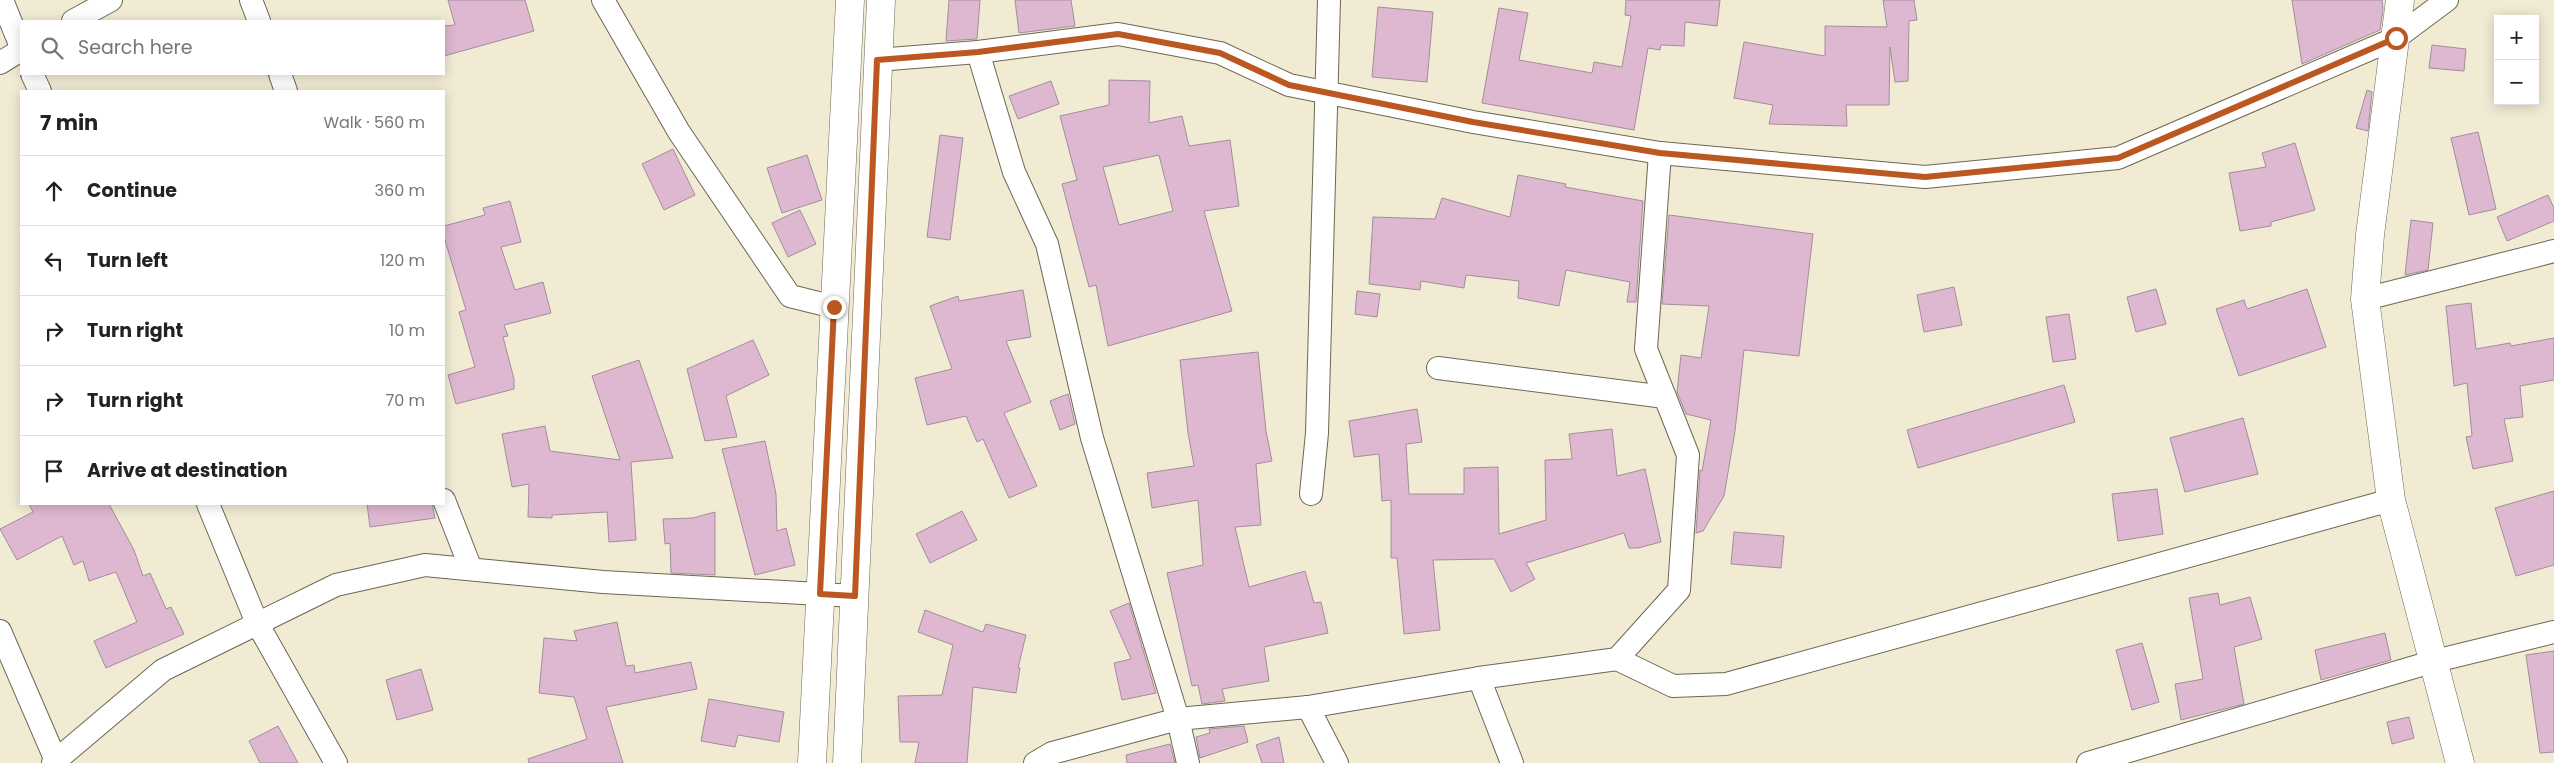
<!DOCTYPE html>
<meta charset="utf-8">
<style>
:root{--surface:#fff;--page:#f2f2f2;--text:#222;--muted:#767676;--line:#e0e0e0}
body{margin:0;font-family:Poppins,sans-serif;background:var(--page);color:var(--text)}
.controls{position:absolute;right:15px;top:15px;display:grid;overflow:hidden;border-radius:0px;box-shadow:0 2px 12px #0003}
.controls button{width:45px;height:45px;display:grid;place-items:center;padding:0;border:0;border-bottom:1px solid var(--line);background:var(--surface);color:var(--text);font:25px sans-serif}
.stop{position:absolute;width:15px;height:15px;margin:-11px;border:4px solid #bb5721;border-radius:50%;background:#fff}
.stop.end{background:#bb5721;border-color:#fff;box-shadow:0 1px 5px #0008}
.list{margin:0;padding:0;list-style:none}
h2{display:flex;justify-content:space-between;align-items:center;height:65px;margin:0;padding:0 20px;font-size:21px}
h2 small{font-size:16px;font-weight:400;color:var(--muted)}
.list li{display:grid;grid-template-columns:32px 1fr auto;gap:15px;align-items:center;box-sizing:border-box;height:70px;padding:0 20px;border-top:1px solid var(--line)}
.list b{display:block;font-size:19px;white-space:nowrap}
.list em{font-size:16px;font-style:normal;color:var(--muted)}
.icon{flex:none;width:28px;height:28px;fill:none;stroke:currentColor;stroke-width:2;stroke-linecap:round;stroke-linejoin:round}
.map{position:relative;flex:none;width:2554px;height:763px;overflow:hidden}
.search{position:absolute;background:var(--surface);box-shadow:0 2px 12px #0003;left:20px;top:20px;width:425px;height:55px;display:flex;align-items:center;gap:12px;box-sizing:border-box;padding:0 18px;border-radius:0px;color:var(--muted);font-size:19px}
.panel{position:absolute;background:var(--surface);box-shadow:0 2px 12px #0003;left:20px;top:90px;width:425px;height:415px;border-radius:0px}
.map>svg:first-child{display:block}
.building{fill:#deb7d1;stroke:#a28e9b;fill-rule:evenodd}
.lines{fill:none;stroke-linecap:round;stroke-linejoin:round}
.minor-casing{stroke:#6d6753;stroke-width:24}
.tertiary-casing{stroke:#6d6753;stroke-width:29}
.secondary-casing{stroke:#6d6753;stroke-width:29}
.minor{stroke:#fff;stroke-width:22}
.tertiary{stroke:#fff;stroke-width:28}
.secondary{stroke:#fff;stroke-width:28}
.route{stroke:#bb5721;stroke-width:6}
</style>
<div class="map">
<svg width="2554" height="763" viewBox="0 0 2554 763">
<rect width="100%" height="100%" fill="#f1ebd4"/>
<g class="building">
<path d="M 448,0 L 525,0 L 534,31 L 444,56 L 444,26 L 455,25 Z"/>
<path d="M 949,0 L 980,0 L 977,39 L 946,41 Z"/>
<path d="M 1015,0 L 1071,0 L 1075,26 L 1019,33 Z"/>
<path d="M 1626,0 L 1720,0 L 1717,26 L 1685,22 L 1684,46 L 1661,45 L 1660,50 L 1648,48 L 1634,130 L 1482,103 L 1499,8 L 1528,13 L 1519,60 L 1592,73 L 1594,62 L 1622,67 L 1631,16 L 1625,15 Z"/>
<path d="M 1883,0 L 1914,0 L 1917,20 L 1909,21 L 1908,81 L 1895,82 L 1890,47 L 1889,105 L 1846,105 L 1847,126 L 1769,124 L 1773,105 L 1734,98 L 1744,42 L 1825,56 L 1825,26 L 1887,27 Z"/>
<path d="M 2292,0 L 2382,0 L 2383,9 L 2380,30 L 2302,64 Z"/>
<path d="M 1378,7 L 1433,12 L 1427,82 L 1372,77 Z"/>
<path d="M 2432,45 L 2466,49 L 2464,71 L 2429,68 Z"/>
<path d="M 1109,80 L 1150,81 L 1149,123 L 1182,116 L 1189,146 L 1230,140 L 1239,206 L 1204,211 L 1232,311 L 1108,346 L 1096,285 L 1089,287 L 1062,184 L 1077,180 L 1060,116 L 1109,105 ZM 1159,155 L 1173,211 L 1119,225 L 1103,167 Z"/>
<path d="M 1051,81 L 1059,104 L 1018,119 L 1009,96 Z"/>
<path d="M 2367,90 L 2372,92 L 2368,131 L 2356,128 Z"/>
<path d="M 2478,132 L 2496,209 L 2469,215 L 2451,138 Z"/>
<path d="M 940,135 L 963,138 L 950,240 L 927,237 Z"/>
<path d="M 2295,143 L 2315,210 L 2271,222 L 2271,226 L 2240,231 L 2229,173 L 2266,167 L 2262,153 Z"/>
<path d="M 673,149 L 695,195 L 664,210 L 642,164 Z"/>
<path d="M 807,155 L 822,200 L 782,213 L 767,168 Z"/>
<path d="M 1518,175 L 1566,184 L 1565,187 L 1643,201 L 1636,302 L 1627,302 L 1630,282 L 1566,270 L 1559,306 L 1518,298 L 1519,281 L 1466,275 L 1464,288 L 1421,281 L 1420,290 L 1369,284 L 1373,217 L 1435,219 L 1442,198 L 1510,217 Z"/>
<path d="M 2548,195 L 2554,208 L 2554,221 L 2507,241 L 2497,217 Z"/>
<path d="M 510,201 L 521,242 L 501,247 L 515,290 L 543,282 L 551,313 L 504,325 L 508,336 L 503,337 L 514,379 L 514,389 L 456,404 L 448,375 L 475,367 L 459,312 L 466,310 L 444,237 L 444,226 L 485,215 L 483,208 Z"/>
<path d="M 800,210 L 816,244 L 788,257 L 772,223 Z"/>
<path d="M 1669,215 L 1813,234 L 1799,356 L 1744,350 L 1735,431 L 1724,496 L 1703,531 L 1696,533 L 1700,470 L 1702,471 L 1711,420 L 1686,414 L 1677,392 L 1681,355 L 1701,358 L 1709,306 L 1662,304 Z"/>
<path d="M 2411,220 L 2433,223 L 2428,270 L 2405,275 Z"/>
<path d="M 1954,287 L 1962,325 L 1924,332 L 1917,295 Z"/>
<path d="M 2156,289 L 2166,324 L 2136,332 L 2127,297 Z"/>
<path d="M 2307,289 L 2326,347 L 2239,376 L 2216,309 L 2244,300 L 2247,309 Z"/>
<path d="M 1023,290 L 1031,337 L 1006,341 L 1031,402 L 1004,413 L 1037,486 L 1009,498 L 983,439 L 977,442 L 966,416 L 927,425 L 915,378 L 952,369 L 930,306 L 958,296 L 959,301 Z"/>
<path d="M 1357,291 L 1380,294 L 1377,317 L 1355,314 Z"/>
<path d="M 2471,303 L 2476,349 L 2510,343 L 2511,346 L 2554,338 L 2554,380 L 2520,386 L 2523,417 L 2504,419 L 2513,461 L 2473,469 L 2466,437 L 2472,436 L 2467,383 L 2454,386 L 2446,306 Z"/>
<path d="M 2069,314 L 2076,359 L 2053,362 L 2046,317 Z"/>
<path d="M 753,340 L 769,375 L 726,396 L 737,437 L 705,441 L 687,369 Z"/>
<path d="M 1258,352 L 1266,431 L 1272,461 L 1256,464 L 1261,525 L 1235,527 L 1249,587 L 1305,571 L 1314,603 L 1321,602 L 1328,633 L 1264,647 L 1269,681 L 1222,689 L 1225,701 L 1202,704 L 1198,685 L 1192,686 L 1167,573 L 1203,565 L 1198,500 L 1152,508 L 1147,473 L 1194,466 L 1188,433 L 1180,360 Z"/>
<path d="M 639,360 L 673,458 L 631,462 L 636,540 L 609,542 L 607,512 L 552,515 L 552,518 L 528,517 L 529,484 L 512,487 L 502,434 L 545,426 L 550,451 L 620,460 L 592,376 Z"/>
<path d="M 2064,385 L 2075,422 L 1918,468 L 1907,430 Z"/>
<path d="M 1068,394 L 1075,424 L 1060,430 L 1050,401 Z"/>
<path d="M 1417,409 L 1422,442 L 1406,444 L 1409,494 L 1464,494 L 1464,468 L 1498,467 L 1499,534 L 1546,520 L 1545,460 L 1572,459 L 1569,434 L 1612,429 L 1617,476 L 1645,469 L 1661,542 L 1638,548 L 1629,548 L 1624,533 L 1526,563 L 1535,579 L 1511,592 L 1494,559 L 1433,560 L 1440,630 L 1404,634 L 1397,558 L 1391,558 L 1391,500 L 1382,501 L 1379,454 L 1354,457 L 1349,421 Z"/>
<path d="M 2243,418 L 2258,474 L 2185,492 L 2170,438 Z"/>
<path d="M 765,441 L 776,494 L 777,531 L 786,528 L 795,565 L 755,575 L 722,449 Z"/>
<path d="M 2157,489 L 2163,534 L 2118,541 L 2112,494 Z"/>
<path d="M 2554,491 L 2554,565 L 2516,576 L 2495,508 Z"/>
<path d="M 29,504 L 109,504 L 134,550 L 143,576 L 150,573 L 166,609 L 171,607 L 184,634 L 106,668 L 94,641 L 137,622 L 116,572 L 89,581 L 83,561 L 74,565 L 62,536 L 17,560 L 0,529 L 33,512 Z"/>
<path d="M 367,504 L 432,504 L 435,518 L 370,527 Z"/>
<path d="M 962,511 L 977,540 L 930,563 L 916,534 Z"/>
<path d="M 715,512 L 715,575 L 671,573 L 670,543 L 665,544 L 663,519 L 693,518 Z"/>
<path d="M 1734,532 L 1784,536 L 1781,568 L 1731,564 Z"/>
<path d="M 2218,593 L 2220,605 L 2250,597 L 2262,639 L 2234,647 L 2244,704 L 2181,720 L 2175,684 L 2203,679 L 2189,598 Z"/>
<path d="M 1129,603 L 1156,693 L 1122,700 L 1114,663 L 1131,659 L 1110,611 Z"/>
<path d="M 925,610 L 983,632 L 986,624 L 1026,635 L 1018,668 L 1020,668 L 1016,693 L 973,687 L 967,763 L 915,763 L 919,742 L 900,742 L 898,696 L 942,695 L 953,645 L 918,632 Z"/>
<path d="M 617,622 L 626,666 L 634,665 L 635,673 L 691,662 L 697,689 L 606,707 L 623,763 L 529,763 L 528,759 L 587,739 L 574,697 L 539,693 L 544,638 L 577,641 L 574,631 Z"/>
<path d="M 2385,633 L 2391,660 L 2321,680 L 2315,650 Z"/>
<path d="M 2142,643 L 2159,702 L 2132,710 L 2116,650 Z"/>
<path d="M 2554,651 L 2554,752 L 2540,753 L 2526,655 Z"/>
<path d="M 421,669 L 433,710 L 397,720 L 386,680 Z"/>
<path d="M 709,699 L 784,712 L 779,742 L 738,735 L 735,747 L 701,741 Z"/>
<path d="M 2409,717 L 2414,738 L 2392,744 L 2387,722 Z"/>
<path d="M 278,726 L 298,763 L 260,763 L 249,741 Z"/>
<path d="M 1244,726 L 1248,742 L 1200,758 L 1196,737 L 1210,733 L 1209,729 Z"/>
<path d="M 1279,737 L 1284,763 L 1262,763 L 1256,745 Z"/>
<path d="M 1170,744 L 1175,763 L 1127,763 L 1126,755 Z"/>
</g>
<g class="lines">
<defs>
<g id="minor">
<path d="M 2,0 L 21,47"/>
<path d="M 251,0 L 259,21"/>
<path d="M 603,0 L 679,132 L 790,296 L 834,307"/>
<path d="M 73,21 L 111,0"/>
<path d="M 978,52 L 1014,172 L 1047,244 L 1092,438 L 1178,719 L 1188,763"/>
<path d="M 877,60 L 978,52 L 1118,34 L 1220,53 L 1289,85 L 1473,122 L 1660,153 L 1925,177 L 2118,158 L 2396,38 L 2447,0"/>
<path d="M 0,63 L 21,50"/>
<path d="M 32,74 L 40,91"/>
<path d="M 280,74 L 286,91"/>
<path d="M 2365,299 L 2554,251"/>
<path d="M 1438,368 L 1665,397"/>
<path d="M 1311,494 L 1317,433 L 1329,0"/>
<path d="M 444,500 L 471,569"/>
<path d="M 208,504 L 257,623 L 336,763"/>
<path d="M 0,631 L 57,763"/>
<path d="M 1617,659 L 1673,686 L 1726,684 L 2391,500"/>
<path d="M 1479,678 L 1512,763"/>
<path d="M 1308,707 L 1337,763"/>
<path d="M 53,763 L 163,670 L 336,585 L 425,565 L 603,582 L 855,596"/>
<path d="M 1035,763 L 1052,753 L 1178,719 L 1308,707 L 1479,678 L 1617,659 L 1679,590 L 1688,455 L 1646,349 L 1660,153"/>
<path d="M 2088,763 L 2435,661 L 2554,632"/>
</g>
<path id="tertiary" d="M 2400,0 L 2370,235 L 2365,299 L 2391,500 L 2460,763"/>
<g id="secondary">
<path d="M 812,763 L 850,0"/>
<path d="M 847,763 L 881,0"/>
</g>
</defs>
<use href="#minor" class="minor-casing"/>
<use href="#tertiary" class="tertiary-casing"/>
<use href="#secondary" class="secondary-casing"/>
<use href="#minor" class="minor"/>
<use href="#tertiary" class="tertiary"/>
<use href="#secondary" class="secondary"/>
</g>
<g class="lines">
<path class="route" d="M 834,307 L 820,594 L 855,596 L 877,60 L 978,52 L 1118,34 L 1220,53 L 1289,85 L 1473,122 L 1660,153 L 1925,177 L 2118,158 L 2396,38"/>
</g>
</svg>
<div class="controls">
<button>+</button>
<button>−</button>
</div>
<div class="stop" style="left:2396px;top:38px"></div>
<div class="stop end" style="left:834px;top:307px"></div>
<div class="search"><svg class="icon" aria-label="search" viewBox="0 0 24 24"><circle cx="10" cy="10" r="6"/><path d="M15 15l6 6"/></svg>Search here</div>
<section class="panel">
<h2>7 min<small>Walk · 560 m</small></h2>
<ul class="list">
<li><svg class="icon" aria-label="ahead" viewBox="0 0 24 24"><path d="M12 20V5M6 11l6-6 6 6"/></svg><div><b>Continue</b></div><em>360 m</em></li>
<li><svg class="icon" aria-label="left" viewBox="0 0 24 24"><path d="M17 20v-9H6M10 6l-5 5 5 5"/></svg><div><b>Turn left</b></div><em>120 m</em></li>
<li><svg class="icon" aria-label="right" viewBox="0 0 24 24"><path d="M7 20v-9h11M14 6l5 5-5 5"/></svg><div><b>Turn right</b></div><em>10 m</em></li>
<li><svg class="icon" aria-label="right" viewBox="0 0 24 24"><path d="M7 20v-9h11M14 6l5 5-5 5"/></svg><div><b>Turn right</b></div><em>70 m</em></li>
<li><svg class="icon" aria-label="arrive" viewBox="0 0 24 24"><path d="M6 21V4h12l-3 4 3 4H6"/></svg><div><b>Arrive at destination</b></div></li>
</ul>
</section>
</div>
